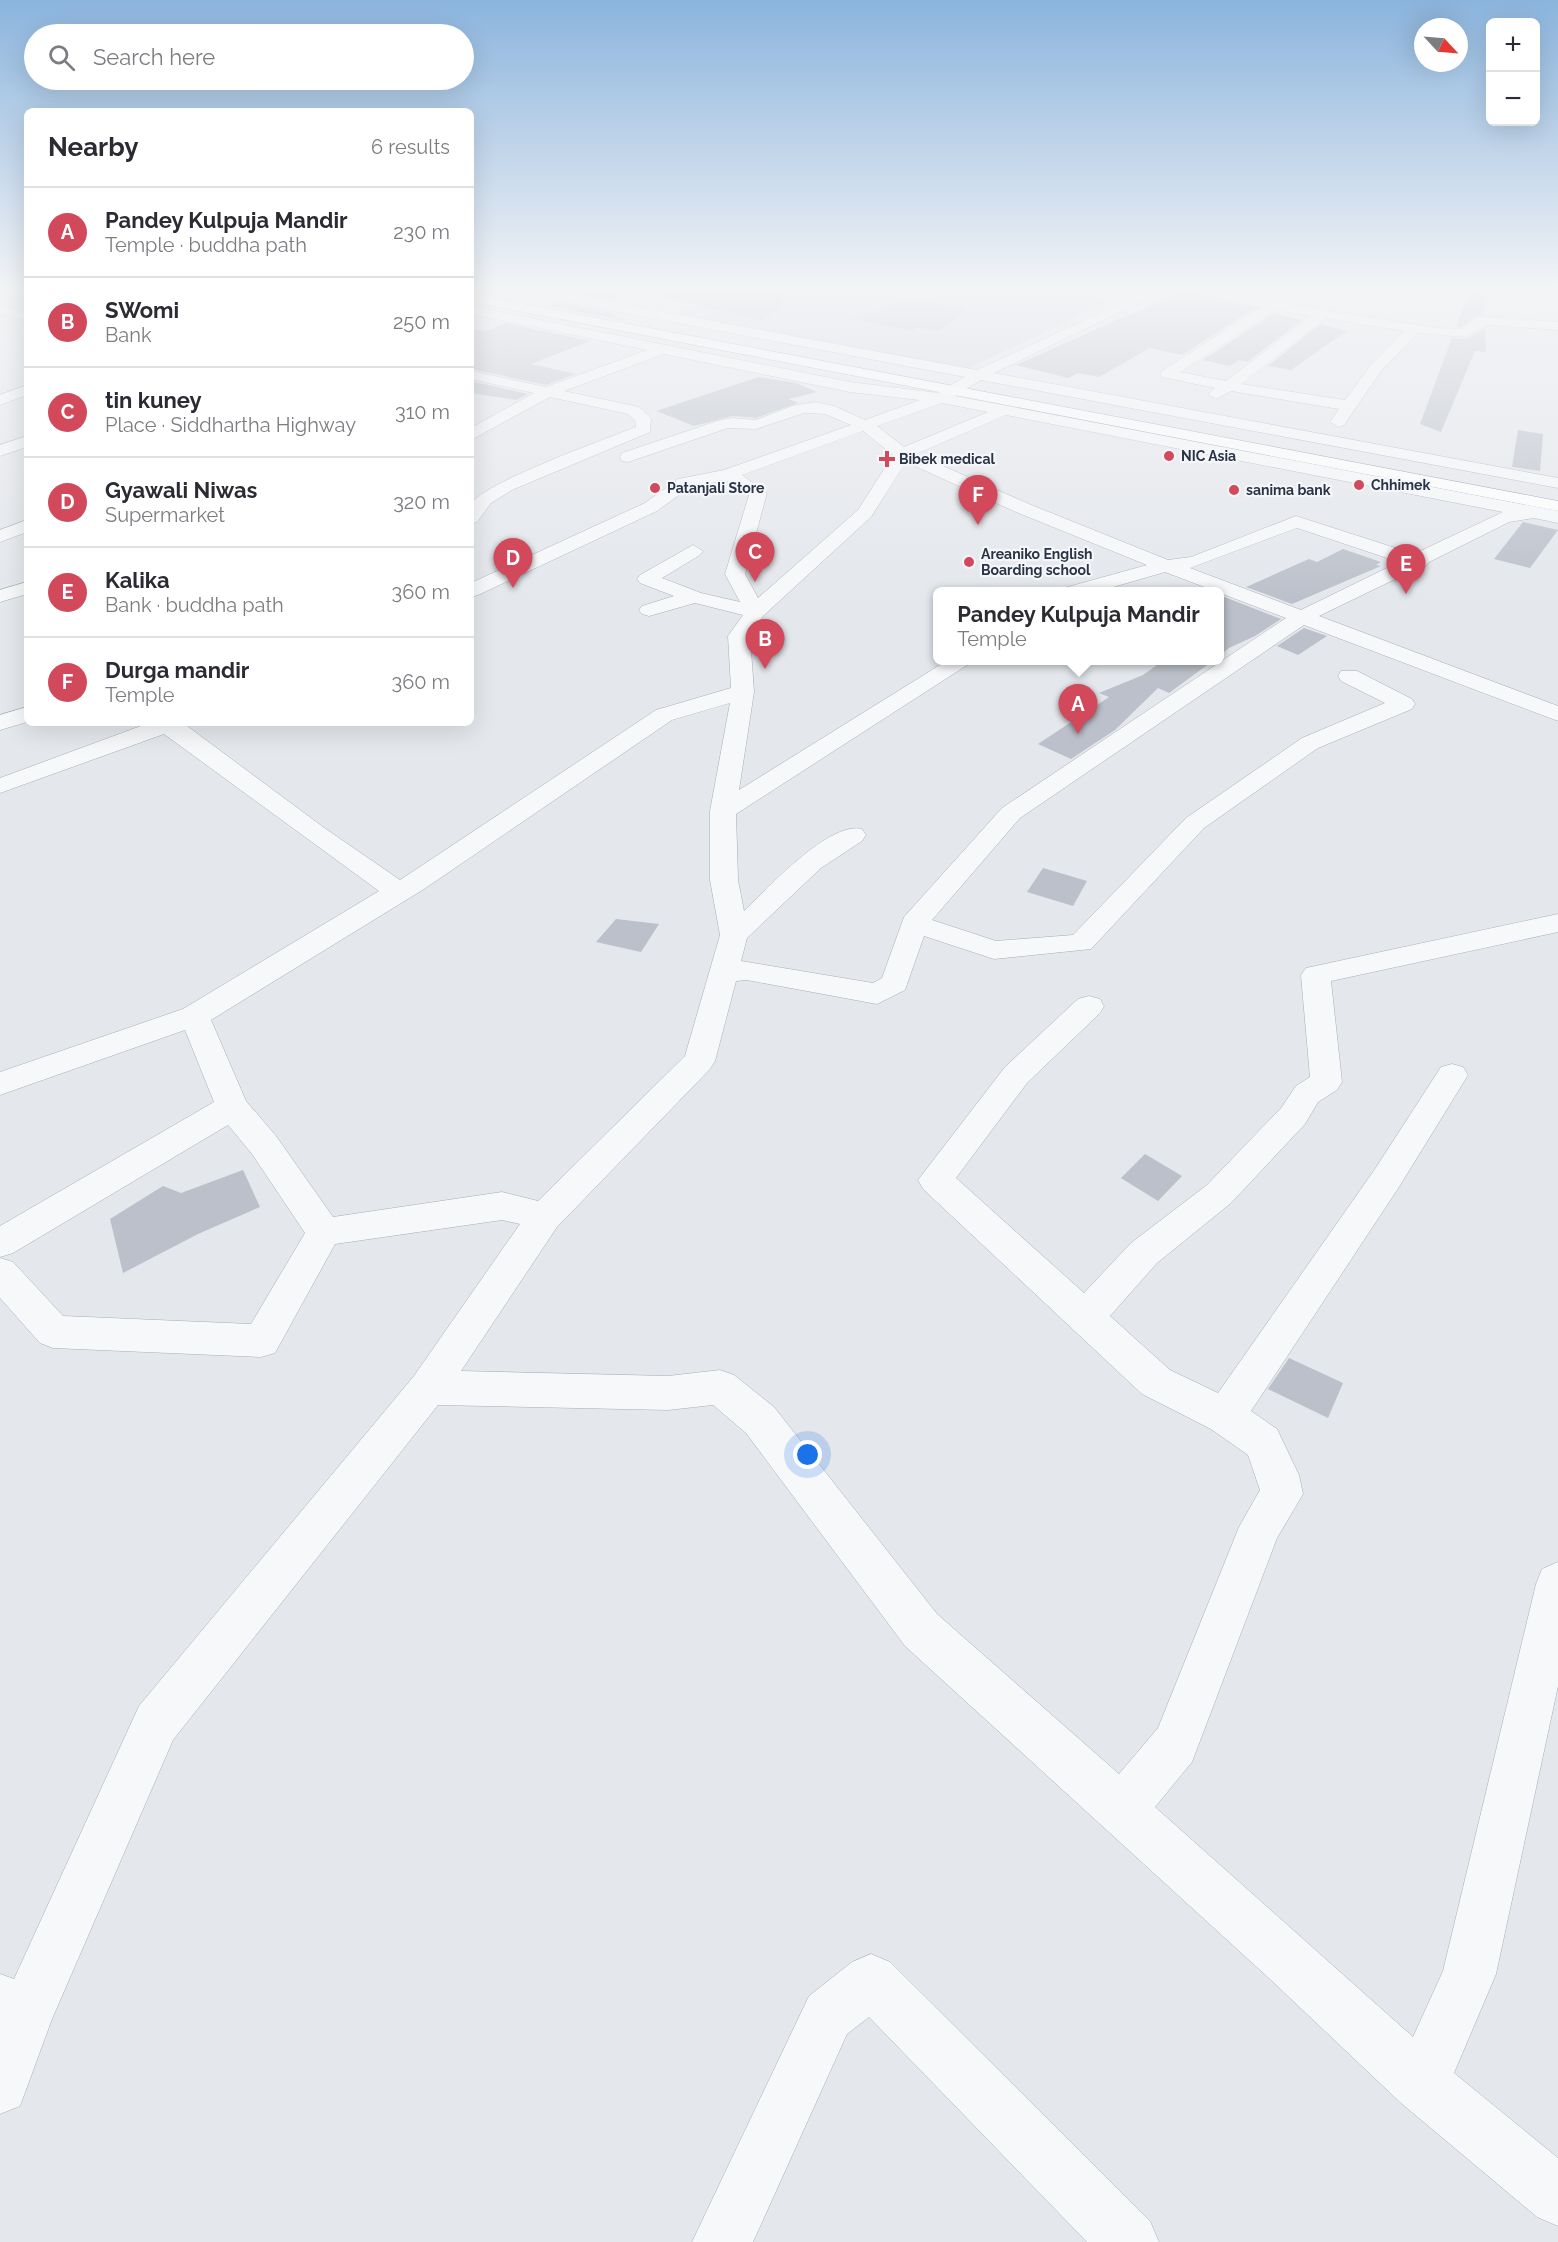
<!DOCTYPE html>
<meta charset="utf-8">
<style>
:root{--surface:#fff;--page:#f7f7f7;--text:#2b2b33;--muted:#7c7c81;--line:#e1e1e2;--accent:#d1495b}
body{margin:0;font-family:Raleway,sans-serif;background:var(--page);color:var(--text)}
.controls{position:absolute;right:18px;top:18px;display:grid;overflow:hidden;border-radius:9px;box-shadow:0 6px 24px #0002}
.controls button{width:54px;height:54px;display:grid;place-items:center;padding:0;border:0;border-bottom:2px solid var(--line);background:var(--surface);color:var(--text);font:30px sans-serif}
.compass{position:absolute;left:1414px;top:18px;width:54px;height:54px;border-radius:50%;background:var(--surface);box-shadow:0 6px 24px #0002;rotate:116deg}
.you{position:absolute;left:808px;top:1455px;width:21px;height:21px;margin:-15px;border:4px solid #fff;border-radius:50%;background:#1a73e8;box-shadow:0 0 0 9px #1a73e833}
.badge{display:grid;place-items:center;width:39px;height:39px;border-radius:50%;background:var(--accent);color:#fff;font-size:20px;font-weight:700}
.pin{position:absolute;translate:-50% -50px;filter:drop-shadow(0 2px 3px #0008)}
.pin::after{content:'';position:absolute;top:32px;width:21px;height:18px;background:inherit;clip-path:polygon(0 0,100% 0,50% 100%)}
.popup{position:absolute;left:933px;top:587px;width:291px;height:78px;box-sizing:border-box;display:grid;place-content:center;border-radius:9px;background:var(--surface);filter:drop-shadow(0 2px 4px #0005);font-size:20px;white-space:nowrap;color:var(--muted)}
.popup b{font-size:22px;color:var(--text)}
.popup::after{content:'';position:absolute;left:50%;top:100%;margin-left:-12px;border:12px solid transparent;border-top-color:var(--surface)}
.list{margin:0;padding:0;list-style:none}
h2{display:flex;justify-content:space-between;align-items:center;height:78px;margin:0;padding:0 24px;font-size:26px}
h2 small{font-size:20px;font-weight:400;color:var(--muted)}
.list li{display:grid;grid-template-columns:39px 1fr auto;gap:18px;align-items:center;box-sizing:border-box;height:90px;padding:0 24px;border-top:2px solid var(--line)}
.list b{display:block;font-size:22px;white-space:nowrap}
.list p{margin:0;font-size:20px;white-space:nowrap;color:var(--muted)}
.list em{font-size:20px;font-style:normal;color:var(--muted)}
.icon{flex:none;width:33px;height:33px;fill:none;stroke:currentColor;stroke-width:2;stroke-linecap:round;stroke-linejoin:round}
.map{position:relative;flex:none;width:1558px;height:2242px;overflow:hidden}
.search{position:absolute;background:var(--surface);box-shadow:0 6px 24px #0002;left:24px;top:24px;width:450px;height:66px;display:flex;align-items:center;gap:15px;box-sizing:border-box;padding:0 21px;border-radius:33px;color:var(--muted);font-size:22px}
.panel{position:absolute;background:var(--surface);box-shadow:0 6px 24px #0002;left:24px;top:108px;width:450px;height:618px;border-radius:9px}
.map>svg:first-child{display:block}
.built{fill:#d2d6de}
.building{fill:#bbc0ca}
.lines{fill:none;stroke-linecap:round;stroke-linejoin:round}
.minor-casing{stroke:#a9aeb7;stroke-width:1}
.highway-casing{stroke:#8b94a3;stroke-width:1}
.minor{fill:#f7f8fa;fill-rule:evenodd}
.highway{fill:#fff;fill-rule:evenodd}
.poi-dot{fill:#d1495b;stroke:#f4f6f9;stroke-width:2}
.labels{text-anchor:middle;dominant-baseline:central;stroke-width:4.5;stroke-linejoin:round;paint-order:stroke}
.far-poi-label{font-size:14px;font-weight:bold;fill:#2b3445;stroke:#f4f6f9;text-anchor:start}
</style>
<div class="map">
<svg width="1558" height="2242" viewBox="0 0 1558 2242">
<rect width="100%" height="100%" fill="#e4e7ec"/>
<path class="built" d="M 742,287 L 1046,287 L 1112,301 L 962,371 L 673,315 Z"/>
<g class="building">
<path d="M 597,287 L 621,287 L 617,301 L 579,294 Z"/>
<path d="M 666,287 L 780,287 L 783,308 L 760,320 L 664,298 Z"/>
<path d="M 1471,287 L 1483,287 L 1484,315 L 1474,317 L 1461,327 L 1456,327 Z"/>
<path d="M 1182,291 L 1255,308 L 1182,355 L 1150,348 L 1099,377 L 1078,373 L 1068,378 L 1016,365 Z"/>
<path d="M 911,298 L 967,310 L 939,331 L 918,328 L 911,331 L 851,318 Z"/>
<path d="M 558,303 L 614,313 L 613,316 L 627,321 L 548,306 Z"/>
<path d="M 1273,314 L 1302,320 L 1247,362 L 1239,360 L 1230,366 L 1203,360 Z"/>
<path d="M 506,323 L 590,341 L 531,364 L 576,374 L 546,385 L 471,369 L 471,328 L 486,331 Z"/>
<path d="M 1320,324 L 1347,331 L 1291,370 L 1268,366 Z"/>
<path d="M 1485,329 L 1486,352 L 1475,351 L 1441,432 L 1420,424 L 1452,338 L 1466,339 Z"/>
<path d="M 759,377 L 796,383 L 817,392 L 789,399 L 798,403 L 756,418 L 732,416 L 694,426 L 656,411 Z"/>
<path d="M 471,381 L 528,394 L 516,400 L 471,393 Z"/>
<path d="M 1518,430 L 1543,434 L 1540,471 L 1512,467 Z"/>
<path d="M 1523,522 L 1558,530 L 1530,568 L 1494,559 Z"/>
<path d="M 1343,549 L 1381,562 L 1376,565 L 1381,566 L 1292,604 L 1246,587 L 1309,559 L 1317,562 Z"/>
<path d="M 1222,596 L 1281,619 L 1255,636 L 1229,648 L 1219,656 L 1219,598 Z"/>
<path d="M 1304,628 L 1327,636 L 1298,655 L 1277,646 Z"/>
<path d="M 1164,660 L 1214,660 L 1169,693 L 1158,688 L 1115,730 L 1071,759 L 1038,744 L 1109,697 L 1099,693 L 1143,675 Z"/>
<path d="M 1043,868 L 1087,881 L 1073,906 L 1027,892 Z"/>
<path d="M 616,919 L 659,924 L 641,952 L 596,942 Z"/>
<path d="M 1145,1154 L 1182,1176 L 1158,1201 L 1121,1178 Z"/>
<path d="M 243,1170 L 260,1207 L 198,1234 L 123,1273 L 110,1219 L 163,1186 L 181,1193 Z"/>
<path d="M 1289,1358 L 1343,1383 L 1328,1418 L 1268,1389 Z"/>
</g>
<g class="lines">
<defs>
<g id="minor">
<path d="M 502,287 L 529,287 L 977,370 L 1156,287 L 1172,287 L 994,373 L 1558,478 L 1558,488 L 981,380 L 955,396 L 1558,511 L 1558,523 L 1534,518 L 1509,522 L 1429,562 L 1426,566 L 1418,568 L 1319,616 L 1558,706 L 1558,721 L 1304,625 L 1020,818 L 932,920 L 996,941 L 1073,935 L 1186,818 L 1302,738 L 1385,703 L 1341,681 L 1338,676 L 1341,671 L 1357,671 L 1412,699 L 1415,704 L 1412,709 L 1318,748 L 1204,828 L 1091,949 L 994,959 L 924,936 L 905,990 L 877,1004 L 747,980 L 736,981 L 715,1061 L 710,1069 L 557,1227 L 461,1371 L 668,1376 L 720,1370 L 734,1375 L 774,1407 L 937,1614 L 1119,1774 L 1158,1728 L 1239,1527 L 1260,1490 L 1248,1455 L 1211,1429 L 1142,1394 L 923,1189 L 918,1180 L 1005,1067 L 1078,999 L 1089,996 L 1100,999 L 1104,1006 L 1100,1013 L 1027,1083 L 956,1178 L 1084,1293 L 1131,1243 L 1207,1185 L 1281,1108 L 1296,1086 L 1310,1077 L 1301,975 L 1306,968 L 1558,914 L 1558,932 L 1331,981 L 1342,1082 L 1337,1090 L 1318,1102 L 1305,1124 L 1231,1203 L 1157,1263 L 1110,1316 L 1170,1370 L 1218,1393 L 1375,1169 L 1441,1067 L 1452,1064 L 1463,1067 L 1468,1075 L 1399,1187 L 1251,1411 L 1277,1429 L 1299,1475 L 1303,1494 L 1277,1538 L 1192,1762 L 1155,1807 L 1413,2037 L 1443,1971 L 1536,1584 L 1542,1569 L 1558,1562 L 1558,1686 L 1496,1974 L 1454,2073 L 1558,2158 L 1558,2226 L 1537,2217 L 1401,2103 L 1271,1980 L 905,1646 L 746,1433 L 713,1405 L 668,1410 L 438,1405 L 173,1740 L 52,2019 L 20,2106 L 0,2114 L 0,1974 L 14,1979 L 139,1706 L 414,1376 L 520,1224 L 502,1220 L 335,1244 L 275,1353 L 261,1357 L 53,1348 L 40,1343 L 0,1298 L 0,1258 L 13,1262 L 63,1316 L 251,1324 L 305,1233 L 252,1154 L 228,1125 L 13,1253 L 0,1257 L 0,1226 L 214,1102 L 185,1030 L 0,1095 L 0,1072 L 183,1009 L 379,891 L 164,734 L 0,793 L 0,778 L 149,723 L 183,723 L 323,827 L 400,880 L 656,710 L 731,688 L 728,636 L 743,615 L 695,603 L 649,616 L 642,614 L 639,610 L 642,606 L 674,596 L 640,583 L 637,579 L 640,575 L 693,545 L 703,551 L 700,555 L 662,578 L 701,593 L 740,602 L 725,574 L 749,495 L 725,480 L 690,487 L 657,511 L 478,595 L 471,597 L 471,583 L 645,503 L 678,479 L 724,470 L 851,425 L 825,414 L 804,413 L 756,429 L 728,428 L 628,462 L 622,461 L 620,457 L 622,453 L 717,421 L 732,418 L 756,420 L 792,406 L 815,402 L 834,406 L 865,420 L 920,400 L 850,392 L 664,354 L 564,391 L 639,407 L 651,418 L 650,432 L 512,490 L 491,503 L 477,522 L 471,524 C 471,518 469,510 471,505 C 479,484 609,438 636,427 L 635,420 L 628,414 L 550,397 L 471,440 L 471,428 L 534,393 L 471,379 L 471,371 L 546,387 L 647,350 L 471,314 L 471,306 L 850,382 L 938,393 L 965,377 L 508,291 ZM 942,403 L 988,412 L 904,447 L 877,426 ZM 1006,415 L 1503,512 L 1414,554 L 1296,516 L 1191,557 L 1168,560 L 1029,504 L 916,454 ZM 863,431 L 893,455 L 858,510 L 758,598 L 745,574 L 767,493 L 742,475 ZM 906,462 L 1016,512 L 1147,565 L 1064,588 L 1061,592 L 1096,592 L 1165,572 L 1286,618 L 1002,808 L 904,917 L 882,978 L 873,983 L 741,961 L 747,938 L 821,868 L 862,841 L 866,835 L 862,829 C 829,821 767,889 744,911 L 738,880 L 736,814 L 975,660 L 948,660 L 739,790 L 754,692 L 750,636 L 763,616 L 871,517 ZM 1297,528 L 1399,562 L 1301,610 L 1190,568 ZM 730,703 L 710,811 L 710,880 L 720,935 L 685,1056 L 538,1201 L 502,1192 L 333,1217 L 276,1136 L 246,1101 L 211,1020 L 424,889 L 672,720 Z"/>
<path d="M 1183,287 L 1206,287 L 1273,302 L 1437,328 L 1462,329 L 1474,319 L 1487,317 L 1558,322 L 1558,330 L 1487,325 L 1465,337 L 1418,333 L 1381,371 L 1344,425 L 1338,427 L 1330,422 L 1339,409 L 1231,391 L 1216,399 L 1208,394 L 1215,388 L 1162,377 L 1160,374 L 1162,371 L 1261,307 L 1184,290 ZM 1275,310 L 1311,316 L 1226,381 L 1180,372 ZM 1325,318 L 1404,331 L 1371,365 L 1345,400 L 1241,384 Z"/>
<path d="M 1377,287 L 1418,287 L 1434,292 L 1428,296 L 1383,291 Z"/>
<path d="M 0,305 L 27,313 L 27,321 L 0,313 Z"/>
<path d="M 27,385 L 27,395 L 0,405 L 0,395 Z"/>
<path d="M 27,436 L 27,447 L 0,456 L 0,445 Z"/>
<path d="M 27,520 L 27,532 L 0,542 L 0,530 Z"/>
<path d="M 27,582 L 27,594 L 0,602 L 0,590 Z"/>
<path d="M 27,707 L 27,722 L 0,730 L 0,715 Z"/>
<path d="M 871,1954 L 890,1962 L 1150,2221 L 1159,2242 L 1087,2242 L 869,2017 L 847,2034 L 753,2242 L 692,2242 L 809,1996 L 852,1962 Z"/>
</g>
<path id="highway" d="M 471,294 L 1558,501 L 1558,511 L 471,302 Z"/>
</defs>
<use href="#minor" class="minor-casing"/>
<use href="#highway" class="highway-casing"/>
<use href="#minor" class="minor"/>
<use href="#highway" class="highway"/>
</g>
<linearGradient id="sky" x2="0" y2="1"><stop stop-color="#8bb4dd"/><stop offset="0.48" stop-color="#f3f4f6"/><stop offset="1" stop-color="#f3f4f6" stop-opacity="0"/></linearGradient>
<rect width="1558" height="601" fill="url(#sky)"/>
<g class="poi-dot">
<circle cx="1169" cy="456" r="6"/>
<path d="M884 450h6v6h6v6h-6v6h-6v-6h-6v-6h6z"/>
<circle cx="1359" cy="485" r="6"/>
<circle cx="655" cy="488" r="6"/>
<circle cx="1234" cy="490" r="6"/>
<circle cx="969" cy="562" r="6"/>
</g>
<g class="labels">
<g class="far-poi-label">
<text x="1181" y="456">NIC Asia</text>
<text x="899" y="459">Bibek medical</text>
<text x="1371" y="485">Chhimek</text>
<text x="667" y="488">Patanjali Store</text>
<text x="1246" y="490">sanima bank</text>
<text x="981" y="554">Areaniko English<tspan x="981" dy="16">Boarding school</tspan></text>
</g>
</g>
</svg>
<div class="controls">
<button>+</button>
<button>−</button>
</div>
<svg class="compass" viewBox="-18 -18 36 36"><path d="M0-13l5 13h-10z" fill="#e53935"/><path d="M0 13l5-13h-10z" fill="#7c7c81"/></svg>
<div class="you"></div>
<div class="pin badge" style="left:1078px;top:734px">A</div>
<div class="popup"><b>Pandey Kulpuja Mandir</b>Temple</div>
<div class="pin badge" style="left:765px;top:669px">B</div>
<div class="pin badge" style="left:755px;top:582px">C</div>
<div class="pin badge" style="left:513px;top:588px">D</div>
<div class="pin badge" style="left:1406px;top:594px">E</div>
<div class="pin badge" style="left:978px;top:525px">F</div>
<div class="search"><svg class="icon" aria-label="search" viewBox="0 0 24 24"><circle cx="10" cy="10" r="6"/><path d="M15 15l6 6"/></svg>Search here</div>
<section class="panel">
<h2>Nearby<small>6 results</small></h2>
<ul class="list">
<li><span class="badge">A</span><div><b>Pandey Kulpuja Mandir</b><p>Temple · buddha path</p></div><em>230 m</em></li>
<li><span class="badge">B</span><div><b>SWomi</b><p>Bank</p></div><em>250 m</em></li>
<li><span class="badge">C</span><div><b>tin kuney</b><p>Place · Siddhartha Highway</p></div><em>310 m</em></li>
<li><span class="badge">D</span><div><b>Gyawali Niwas</b><p>Supermarket</p></div><em>320 m</em></li>
<li><span class="badge">E</span><div><b>Kalika</b><p>Bank · buddha path</p></div><em>360 m</em></li>
<li><span class="badge">F</span><div><b>Durga mandir</b><p>Temple</p></div><em>360 m</em></li>
</ul>
</section>
</div>
